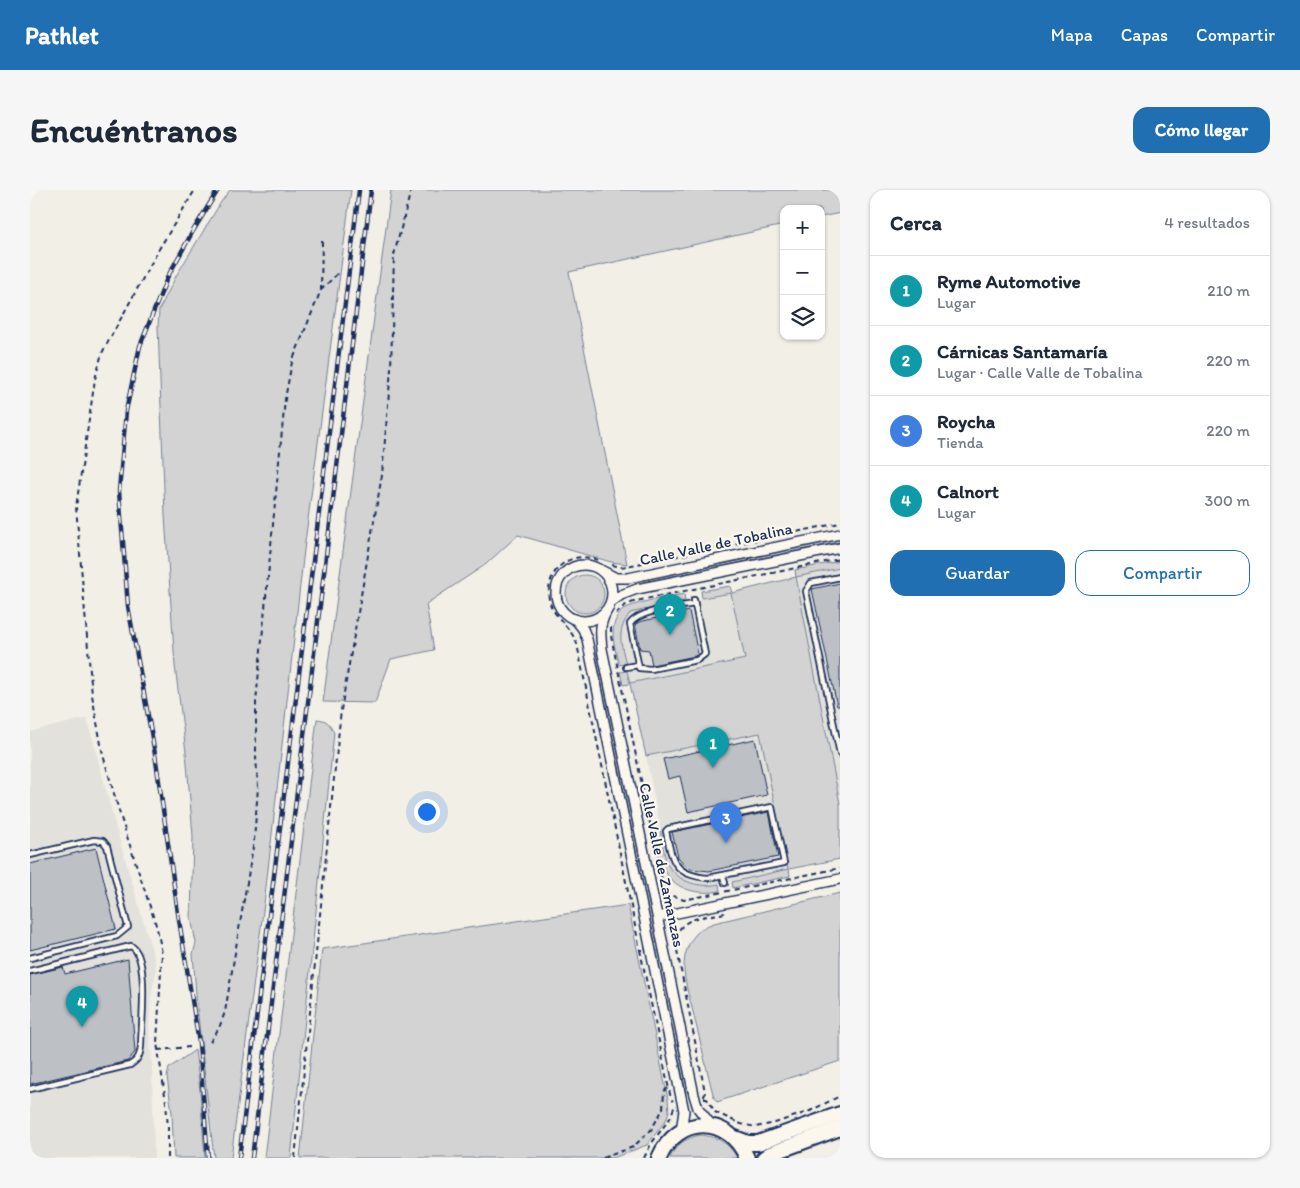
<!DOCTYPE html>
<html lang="es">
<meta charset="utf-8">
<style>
:root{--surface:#fff;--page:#f6f6f7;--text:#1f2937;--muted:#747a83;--line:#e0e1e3;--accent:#1f6fb2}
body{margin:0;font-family:Itim,sans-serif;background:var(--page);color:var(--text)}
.controls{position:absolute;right:15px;top:15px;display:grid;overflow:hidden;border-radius:10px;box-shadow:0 1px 4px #0004}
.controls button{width:45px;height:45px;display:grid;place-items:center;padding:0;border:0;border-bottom:1px solid var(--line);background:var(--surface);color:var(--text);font:25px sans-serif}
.you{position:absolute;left:396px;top:621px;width:18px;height:18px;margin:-12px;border:4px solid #fff;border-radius:50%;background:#1a73e8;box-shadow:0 0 0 8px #1a73e833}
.badge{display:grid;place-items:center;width:32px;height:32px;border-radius:50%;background:var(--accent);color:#fff;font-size:16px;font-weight:700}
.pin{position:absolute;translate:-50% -41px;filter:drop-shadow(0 1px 2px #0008)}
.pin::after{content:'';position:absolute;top:26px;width:18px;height:15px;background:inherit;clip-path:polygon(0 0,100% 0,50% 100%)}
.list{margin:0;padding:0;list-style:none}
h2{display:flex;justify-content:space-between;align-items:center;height:65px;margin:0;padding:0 20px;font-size:21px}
h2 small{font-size:16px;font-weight:400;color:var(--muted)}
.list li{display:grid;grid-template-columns:32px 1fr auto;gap:15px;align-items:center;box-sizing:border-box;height:70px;padding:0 20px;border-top:1px solid var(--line)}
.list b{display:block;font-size:19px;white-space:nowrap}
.list p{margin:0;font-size:16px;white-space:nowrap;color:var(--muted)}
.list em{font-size:16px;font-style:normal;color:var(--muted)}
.actions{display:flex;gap:10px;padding:15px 20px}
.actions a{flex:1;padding:11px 0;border:1px solid var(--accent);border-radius:15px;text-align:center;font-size:18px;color:var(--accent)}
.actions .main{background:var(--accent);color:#fff}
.icon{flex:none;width:28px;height:28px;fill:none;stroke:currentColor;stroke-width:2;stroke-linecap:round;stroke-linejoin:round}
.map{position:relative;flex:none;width:810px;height:968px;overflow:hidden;border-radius:15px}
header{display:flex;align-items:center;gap:30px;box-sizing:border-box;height:70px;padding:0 25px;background:var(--accent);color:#fff}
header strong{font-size:24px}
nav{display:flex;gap:28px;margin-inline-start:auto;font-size:18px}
.intro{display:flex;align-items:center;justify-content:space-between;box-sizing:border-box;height:120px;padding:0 30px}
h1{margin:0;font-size:35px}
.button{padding:12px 22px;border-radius:15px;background:var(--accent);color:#fff;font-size:18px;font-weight:700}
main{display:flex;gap:30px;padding:0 30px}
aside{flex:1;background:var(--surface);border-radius:15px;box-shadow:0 1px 4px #0004}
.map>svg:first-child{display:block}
.built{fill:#e2e1dc}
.green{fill:#d2d3d2;stroke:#768198}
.building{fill:#bdc0c4;stroke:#1b2f5e}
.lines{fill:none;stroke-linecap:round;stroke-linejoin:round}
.lane-casing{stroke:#1b2f5e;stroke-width:8}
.street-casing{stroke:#1b2f5e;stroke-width:12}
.primary-casing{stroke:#1b2f5e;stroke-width:18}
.path{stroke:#1b2f5e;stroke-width:2;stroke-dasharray:5 4;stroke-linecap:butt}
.lane{stroke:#fbf7ec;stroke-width:4.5}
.street{stroke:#fbf7ec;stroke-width:9}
.primary{stroke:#fbf7ec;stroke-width:14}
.rail-casing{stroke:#1b2f5e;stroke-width:4.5}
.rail{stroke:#fbf7ec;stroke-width:2.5;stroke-dasharray:8;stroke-linecap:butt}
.labels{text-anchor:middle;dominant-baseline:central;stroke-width:4.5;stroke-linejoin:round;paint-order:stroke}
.street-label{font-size:16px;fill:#1b2f5e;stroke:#fbf7ec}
</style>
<header>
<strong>Pathlet</strong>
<nav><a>Mapa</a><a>Capas</a><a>Compartir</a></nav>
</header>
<div class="intro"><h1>Encuéntranos</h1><a class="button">Cómo llegar</a></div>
<main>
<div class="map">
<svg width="810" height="968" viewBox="0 0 810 968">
<rect width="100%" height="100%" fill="#f2efe6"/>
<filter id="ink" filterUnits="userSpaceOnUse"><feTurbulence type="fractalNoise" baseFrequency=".02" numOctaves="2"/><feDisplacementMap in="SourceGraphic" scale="10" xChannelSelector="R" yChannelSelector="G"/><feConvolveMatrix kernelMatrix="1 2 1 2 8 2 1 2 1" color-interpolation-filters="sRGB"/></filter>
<g filter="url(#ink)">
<g class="built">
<path d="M 810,378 L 810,614 L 766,387 Z"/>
<path d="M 701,403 L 715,469 L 600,493 L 589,444 L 594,432 L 600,423 Z"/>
<path d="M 57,528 L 86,638 L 125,771 L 126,781 L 121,807 L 119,839 L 122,873 L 124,968 L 0,968 L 0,542 Z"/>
<path d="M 730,543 L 758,679 L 679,696 L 661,693 L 650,687 L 638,676 L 616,566 Z"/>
</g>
<g class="green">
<path d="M 200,0 L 321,0 L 274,360 L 235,706 L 201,968 L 184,968 L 167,817 L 163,764 L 166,753 L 161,728 L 163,646 L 156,562 L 145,476 L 135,326 L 128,136 L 129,120 L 146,86 L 191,12 Z"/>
<path d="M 361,0 L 810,0 L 810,23 L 791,27 L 791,19 L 754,19 L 754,35 L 539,82 L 597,374 L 581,372 L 488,345 L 455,375 L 396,414 L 404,460 L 361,469 L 345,513 L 293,512 Z"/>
<path d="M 810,350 L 810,352 L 615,392 L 614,389 Z"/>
<path d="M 810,371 L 810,378 L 766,387 L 810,614 L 810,669 L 759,679 L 760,686 L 703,698 L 702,692 L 758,679 L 730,543 L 616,566 L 600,494 L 593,495 L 590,482 L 597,481 L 600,493 L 715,469 L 701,403 L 672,408 L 671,401 L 700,396 L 702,403 L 766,387 L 765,380 Z"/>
<circle cx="555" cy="404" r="19"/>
<path d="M 654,404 L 655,411 L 600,423 C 586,442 591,453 596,474 L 589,475 C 587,465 583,454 583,444 C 583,435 586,426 593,420 C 603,412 640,407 654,404 Z"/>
<path d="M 568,463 L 616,695 L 613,696 L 565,464 Z"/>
<path d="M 287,529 C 298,530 300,534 304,543 L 261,968 L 234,968 Z"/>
<path d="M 630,638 C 632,647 634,669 639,677 C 651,693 670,698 689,694 L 690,701 C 670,705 646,701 635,681 C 628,669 626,653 623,639 Z"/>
<path d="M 617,702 L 628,752 L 625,753 L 614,703 Z"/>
<path d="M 810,703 L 810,871 L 687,912 L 684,908 C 677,881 671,854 664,826 C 660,808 651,785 655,766 C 659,749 668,738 684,733 Z"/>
<path d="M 598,715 L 638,909 L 639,921 L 636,930 L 617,955 L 583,968 L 270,968 L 292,759 Z"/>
<path d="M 629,760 L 659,902 L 656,902 L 626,761 Z"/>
<path d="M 165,860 L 170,900 L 175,968 L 144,968 L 142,923 L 137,887 L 139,878 Z"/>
<path d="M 670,945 C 688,947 698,952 707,968 L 640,968 C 645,954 657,948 670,945 Z"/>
</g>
<g class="building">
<path d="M 810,393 L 810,516 L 807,516 L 782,399 Z"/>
<path d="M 659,421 L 668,464 L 665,466 L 622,475 L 619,460 L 610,459 L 605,434 L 613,431 Z"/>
<path d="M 725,549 L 737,605 L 658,622 L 650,586 L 638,589 L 633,569 Z"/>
<path d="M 739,622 L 748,667 L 679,681 L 661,679 L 654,674 L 648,667 L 642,642 Z"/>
<path d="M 66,658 L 86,739 L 0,760 L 0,674 Z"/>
<path d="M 98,769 L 105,862 L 98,871 L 0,894 L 0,785 L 33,777 L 35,784 Z"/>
</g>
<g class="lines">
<defs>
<g id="lane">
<path d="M 810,387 L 781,393 L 776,401 L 810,564"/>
<path d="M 664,410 L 675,464 L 667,470 L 621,479 L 609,478 L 600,434 C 609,420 647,417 665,414"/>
<path d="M 596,477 L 608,475"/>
<path d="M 742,617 L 754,673 L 678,688 C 643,685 642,670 636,641 L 638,639 Z"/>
<path d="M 0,665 L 64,650 L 73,651 L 77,656 L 98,737 L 87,746 L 0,768"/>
<path d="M 693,686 L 695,693"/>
<path d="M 0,781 L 101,756 C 120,766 111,836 111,856 C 110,866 108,870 100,875 L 0,899"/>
</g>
<g id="street">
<circle cx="554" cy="403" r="28"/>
<path d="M 569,379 L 586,388 L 598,388 L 810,344"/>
<path d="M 581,412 L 591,405 L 607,399 L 810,358"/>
<path d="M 579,417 C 569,433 570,440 572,459 L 664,905 L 668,918 L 681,935"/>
<path d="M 545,429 L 553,439 L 557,449 L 651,907 L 654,921 L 651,941"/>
<path d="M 628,727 L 810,689"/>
</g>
<g id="primary">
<path d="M 705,948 L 718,953 L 728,953 L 810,924"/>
<path d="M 629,968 C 648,924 699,925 717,968"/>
<path d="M 734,968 L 740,964 L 810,938"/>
</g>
</defs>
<use href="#lane" class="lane-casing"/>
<use href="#street" class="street-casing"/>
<use href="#primary" class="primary-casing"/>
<g class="path">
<path d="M 291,100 L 310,81"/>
<path d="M 568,370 C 557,366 546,366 535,372 C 527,378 522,384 520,394 C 512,423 539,431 547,454 L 610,760 L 613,760"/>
<path d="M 582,375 L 591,377 L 628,370 L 810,333"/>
<path d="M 586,424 L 594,416 L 606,411 L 810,369"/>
<path d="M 581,437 L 581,446 L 634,700 L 640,705 L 654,710 L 810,678"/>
<path d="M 610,760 L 641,909 L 643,911"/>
<path d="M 180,852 L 189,838 L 195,822 L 224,651 L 228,597 L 226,567 L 226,512 L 255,209 L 262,172 L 291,100 L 292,51"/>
<path d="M 128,860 L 159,857"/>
<path d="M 674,907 L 675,902 L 645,750 C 650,726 675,727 695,723"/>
<path d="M 674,909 L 677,909 L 685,922 L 689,924 L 711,934 L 726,937 L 745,933 L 780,921 L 810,906"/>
<path d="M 138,968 L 138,938 L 136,912 L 127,853 L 132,763 L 127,738 L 91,628 L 73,565 L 62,505 L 46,317 L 65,189 L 72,163 L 129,59 L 165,0"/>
<path d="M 265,968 L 311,520 L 352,285 L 361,179 L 364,65 L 381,0"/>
<path d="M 573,968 L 603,957 L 621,940 L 633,919 L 634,901 L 638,898"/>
<path d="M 614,968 L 621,954 L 640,928 L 645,915"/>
</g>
<use href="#lane" class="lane"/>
<use href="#street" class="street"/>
<use href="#primary" class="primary"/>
<defs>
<g id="rail">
<path d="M 178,968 L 169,853 L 149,730 L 125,564 L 98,416 L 89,301 L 96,221 L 110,156 L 137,88 L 163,41 L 188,0"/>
<path d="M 209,968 L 329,0"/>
<path d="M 222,968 L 341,0"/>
</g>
</defs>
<use href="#rail" class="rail-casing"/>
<use href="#rail" class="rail"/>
</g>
</g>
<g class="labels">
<g class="street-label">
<text transform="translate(686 354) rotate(-12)">Calle Valle de Tobalina</text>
<text transform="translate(632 675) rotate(78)">Calle Valle de Zamanzas</text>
</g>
</g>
</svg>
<div class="controls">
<button>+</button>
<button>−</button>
<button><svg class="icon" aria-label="layers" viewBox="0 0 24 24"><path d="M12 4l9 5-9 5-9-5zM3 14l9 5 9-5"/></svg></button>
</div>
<div class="you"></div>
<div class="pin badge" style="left:683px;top:578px;background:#0f9aa8">1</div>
<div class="pin badge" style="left:640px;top:445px;background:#0f9aa8">2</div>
<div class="pin badge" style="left:696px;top:653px;background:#3f7fe0">3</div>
<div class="pin badge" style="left:52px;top:837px;background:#0f9aa8">4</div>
</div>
<aside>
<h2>Cerca<small>4 resultados</small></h2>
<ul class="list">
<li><span class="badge" style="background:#0f9aa8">1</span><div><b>Ryme Automotive</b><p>Lugar</p></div><em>210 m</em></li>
<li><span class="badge" style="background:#0f9aa8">2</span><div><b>Cárnicas Santamaría</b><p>Lugar · Calle Valle de Tobalina</p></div><em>220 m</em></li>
<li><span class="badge" style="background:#3f7fe0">3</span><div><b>Roycha</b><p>Tienda</p></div><em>220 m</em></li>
<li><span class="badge" style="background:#0f9aa8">4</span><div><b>Calnort</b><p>Lugar</p></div><em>300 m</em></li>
</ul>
<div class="actions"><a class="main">Guardar</a><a>Compartir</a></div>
</aside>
</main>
